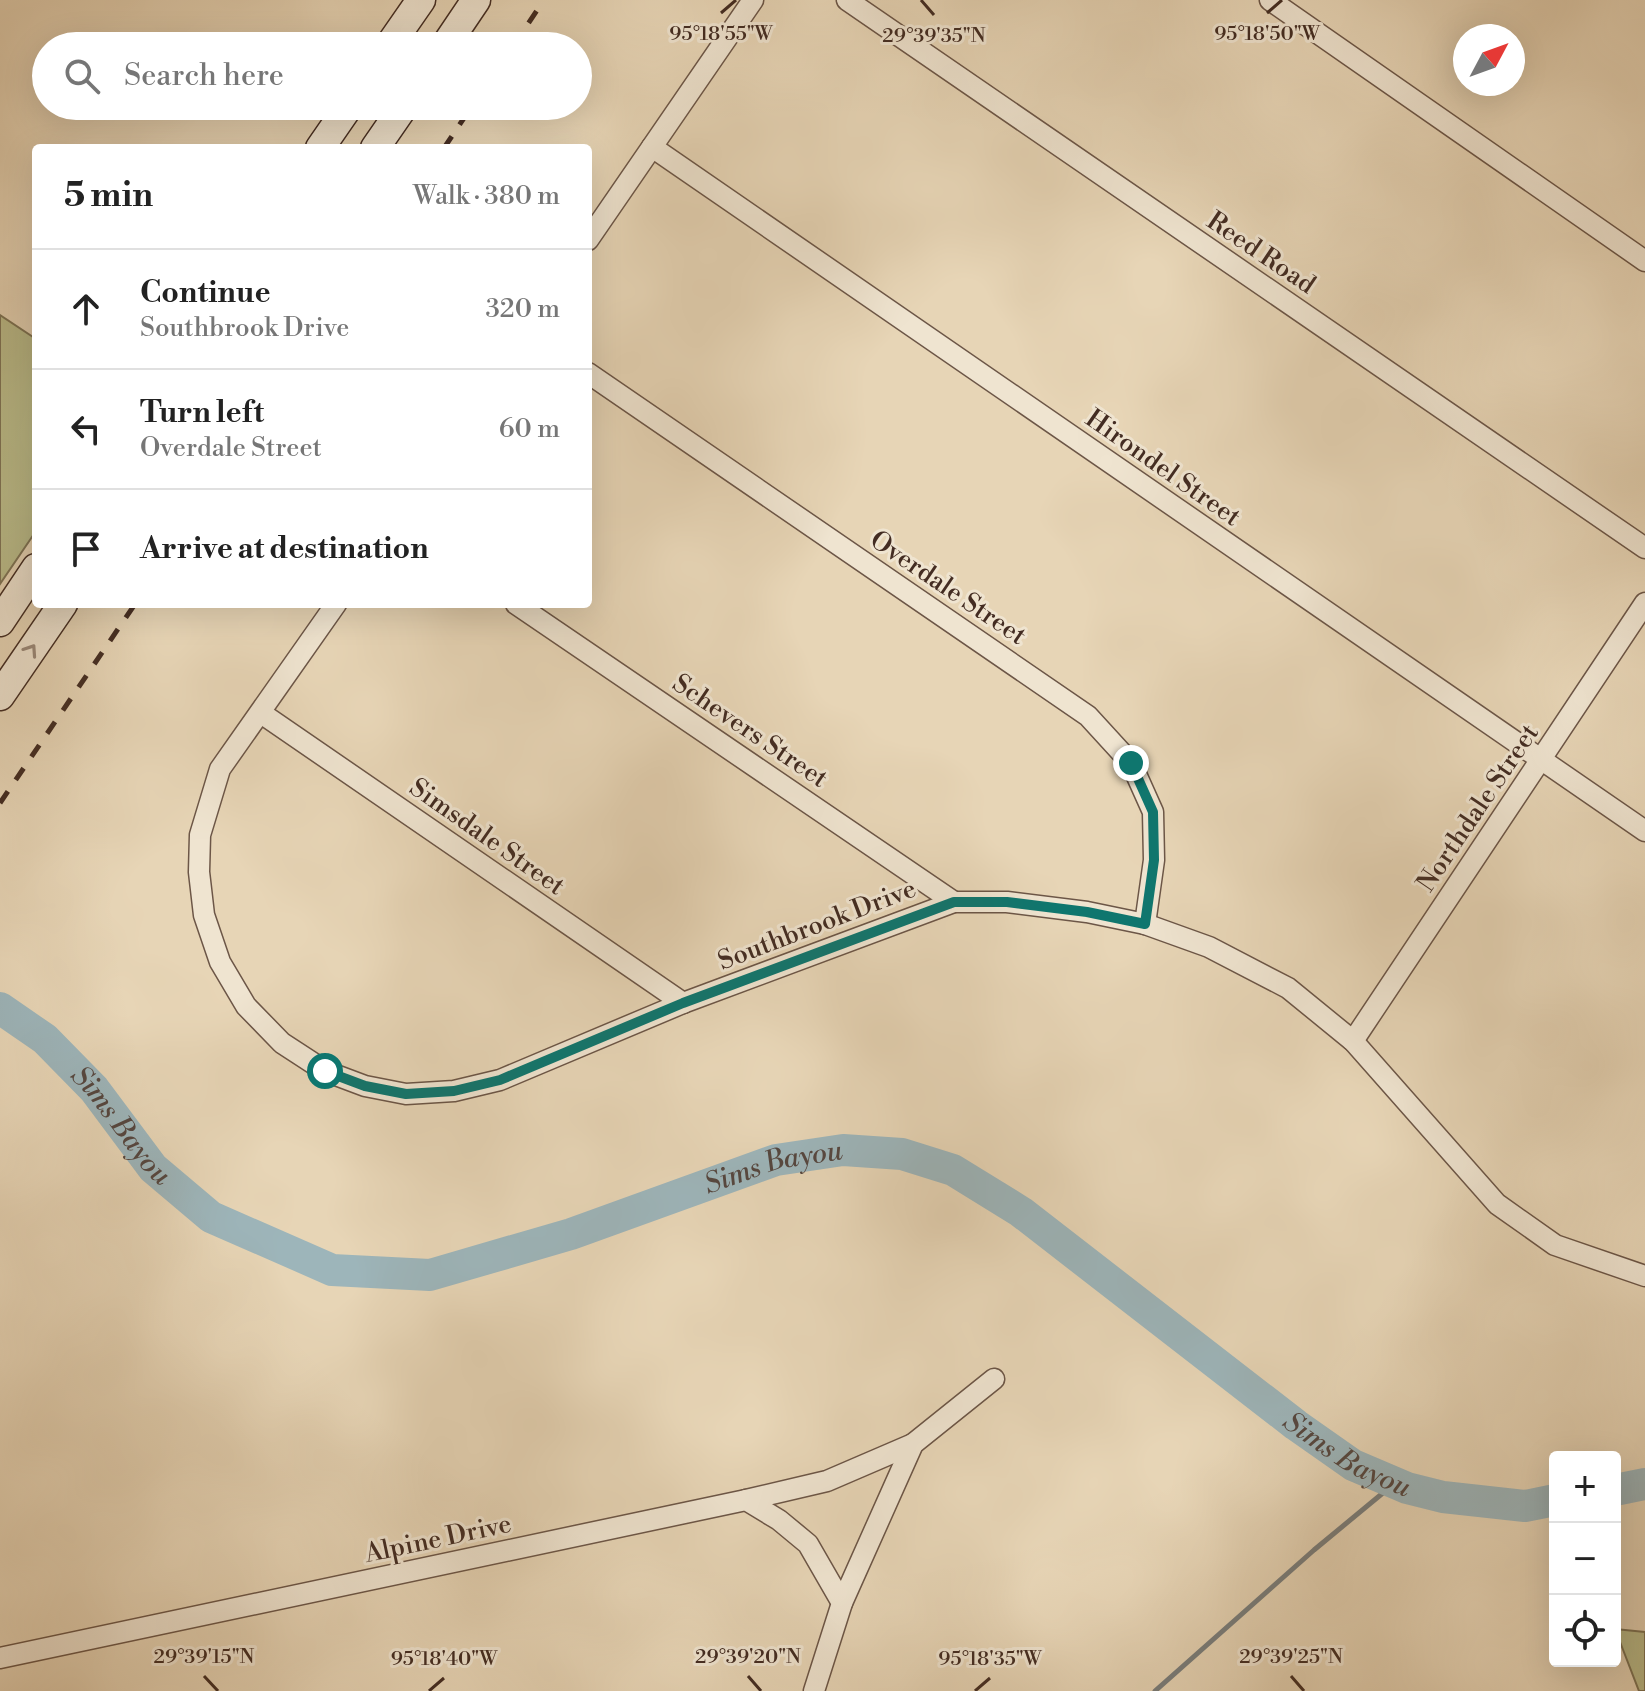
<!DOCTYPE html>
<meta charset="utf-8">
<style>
:root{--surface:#fff;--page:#f6f6f6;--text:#222;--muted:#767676;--line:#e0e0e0}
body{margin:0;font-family:"Libre Bodoni",serif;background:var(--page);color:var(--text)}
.controls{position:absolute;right:24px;bottom:24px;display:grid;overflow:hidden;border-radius:8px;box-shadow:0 8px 32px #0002}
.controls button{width:72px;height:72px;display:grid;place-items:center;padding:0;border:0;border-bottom:2px solid var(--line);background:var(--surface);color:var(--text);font:40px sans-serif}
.compass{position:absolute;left:1453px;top:24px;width:72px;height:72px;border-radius:50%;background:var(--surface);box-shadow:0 8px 32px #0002;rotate:49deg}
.stop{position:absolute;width:24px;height:24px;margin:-18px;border:6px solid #0f766e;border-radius:50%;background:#fff}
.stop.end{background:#0f766e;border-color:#fff;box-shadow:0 2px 8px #0008}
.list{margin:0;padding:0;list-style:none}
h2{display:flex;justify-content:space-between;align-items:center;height:104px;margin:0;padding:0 32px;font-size:34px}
h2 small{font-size:26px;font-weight:400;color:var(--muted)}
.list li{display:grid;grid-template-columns:52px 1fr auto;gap:24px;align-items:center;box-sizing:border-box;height:120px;padding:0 32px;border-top:2px solid var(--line)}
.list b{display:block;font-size:30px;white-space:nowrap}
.list p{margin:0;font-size:26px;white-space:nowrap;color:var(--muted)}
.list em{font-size:26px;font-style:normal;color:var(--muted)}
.icon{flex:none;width:44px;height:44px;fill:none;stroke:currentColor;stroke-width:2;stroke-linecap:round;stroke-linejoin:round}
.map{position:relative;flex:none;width:1645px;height:1691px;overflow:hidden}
.search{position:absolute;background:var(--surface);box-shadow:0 8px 32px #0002;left:32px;top:32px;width:560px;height:88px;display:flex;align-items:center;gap:20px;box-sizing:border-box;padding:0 28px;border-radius:44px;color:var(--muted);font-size:30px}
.panel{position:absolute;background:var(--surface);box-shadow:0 8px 32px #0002;left:32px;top:144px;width:560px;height:464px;border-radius:8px}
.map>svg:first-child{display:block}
.green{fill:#babc8b;stroke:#7e7456;stroke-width:2}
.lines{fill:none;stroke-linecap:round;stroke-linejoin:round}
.stream{stroke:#797e7d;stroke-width:5}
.river{stroke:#9db5ba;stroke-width:32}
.minor-casing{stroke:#6c5647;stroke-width:23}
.secondary-casing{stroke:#432c22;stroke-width:31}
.minor{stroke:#efe4d0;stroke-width:20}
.secondary{stroke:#efe4d0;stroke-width:28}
.rail{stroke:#432c22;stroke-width:5;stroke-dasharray:14 14;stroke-linecap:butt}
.oneway{stroke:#998879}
.route{stroke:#0f766e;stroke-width:10}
.ticks{fill:none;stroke:#432c22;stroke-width:3}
.labels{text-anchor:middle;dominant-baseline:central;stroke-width:6;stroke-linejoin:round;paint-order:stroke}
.street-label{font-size:26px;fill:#432c22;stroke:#efe4d0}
.water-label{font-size:28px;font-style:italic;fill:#554740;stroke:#efe4d0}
.ticks-label{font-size:20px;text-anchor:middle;fill:#432c22;stroke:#efe4d0;stroke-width:6;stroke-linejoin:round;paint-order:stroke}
</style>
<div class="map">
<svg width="1645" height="1691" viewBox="0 0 1645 1691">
<rect width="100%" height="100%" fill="#e7d5b6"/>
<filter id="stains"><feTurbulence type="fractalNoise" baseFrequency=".0025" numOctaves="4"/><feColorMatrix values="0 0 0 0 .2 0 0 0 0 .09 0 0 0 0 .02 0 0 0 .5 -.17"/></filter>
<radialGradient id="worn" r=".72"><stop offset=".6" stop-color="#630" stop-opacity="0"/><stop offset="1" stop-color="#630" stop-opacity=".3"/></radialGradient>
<g class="green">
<path d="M 0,315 L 36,339 L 36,531 L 0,584 Z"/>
<path d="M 1615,1629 L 1645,1632 L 1645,1691 L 1639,1691 Z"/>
</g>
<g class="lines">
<path class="stream" d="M 1155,1691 L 1314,1550 L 1395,1483"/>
<g class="river">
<path id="s1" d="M 0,1008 L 45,1039 L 94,1089 L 153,1168 L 211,1217 L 332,1270 L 430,1275 L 571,1234 L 776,1160 L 843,1150 L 902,1154 L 953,1170 L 1021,1212 L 1296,1425 L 1353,1465 L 1407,1488 L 1443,1497 L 1525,1506 L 1555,1500"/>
<path d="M 1615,1490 L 1645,1484"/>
</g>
<defs>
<g id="minor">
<path d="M 847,0 L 1645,548"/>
<path d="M 1270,0 L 1645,261"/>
<path d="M 652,147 L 1645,831"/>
<path d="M 588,240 L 753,0"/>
<path d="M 588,373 L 1088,716 L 1131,763 L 1153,812 L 1154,860 L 1145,924"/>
<path d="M 336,604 L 220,769 L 200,835 L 199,872 L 204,915 L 220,962 L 246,1006 L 282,1043 L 325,1071 L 365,1086 L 406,1094 L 454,1091 L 500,1080 L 683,1003 L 954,902 L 1007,902 L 1087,912 L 1145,924 L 1209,947 L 1288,988 L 1353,1041 L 1497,1204 L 1555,1245 L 1645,1276"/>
<path d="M 516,604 L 954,902"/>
<path d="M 261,713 L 683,1003"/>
<path d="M 1353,1041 L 1645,603"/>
<path d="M 746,1500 L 827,1481 L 913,1444"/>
<path d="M 0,1658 L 746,1500 L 779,1520 L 808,1544 L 842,1603"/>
<path d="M 814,1691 L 842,1603 L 913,1444 L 994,1379"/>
</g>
<g id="secondary">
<path d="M 389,46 L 421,0"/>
<path d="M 445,46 L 476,0"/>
<path d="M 320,148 L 349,106"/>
<path d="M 375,148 L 404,106"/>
<path d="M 0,622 L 36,568"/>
<path d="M 0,696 L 63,604"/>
</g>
</defs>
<use href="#minor" class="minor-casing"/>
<use href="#secondary" class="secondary-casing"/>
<use href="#minor" class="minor"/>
<use href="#secondary" class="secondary"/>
<g class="rail">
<path d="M 513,46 L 544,0"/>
<path d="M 444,148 L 472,106"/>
<path d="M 0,803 L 135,604"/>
</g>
</g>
<defs><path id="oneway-chevron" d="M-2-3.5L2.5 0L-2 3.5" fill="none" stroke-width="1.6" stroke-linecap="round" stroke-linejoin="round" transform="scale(2)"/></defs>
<use class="oneway" href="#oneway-chevron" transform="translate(31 650) rotate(-56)"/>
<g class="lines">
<path class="route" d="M 325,1071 L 365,1086 L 406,1094 L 454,1091 L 500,1080 L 683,1003 L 954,902 L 1007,902 L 1087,912 L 1145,924 L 1154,860 L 1153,812 L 1131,763"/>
</g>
<path class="ticks" d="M 921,0 L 934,15M 721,13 L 736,0M 1267,13 L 1282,0M 204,1676 L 218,1691M 748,1676 L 761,1691M 1291,1676 L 1304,1691M 429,1691 L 444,1678M 975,1691 L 990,1678"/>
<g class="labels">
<g class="street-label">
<text transform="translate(1261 253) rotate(34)">Reed Road</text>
<text transform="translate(1163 468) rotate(35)">Hirondel Street</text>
<text transform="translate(948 588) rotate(34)">Overdale Street</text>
<text transform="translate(750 731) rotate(34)">Schevers Street</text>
<text transform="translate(1478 808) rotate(-56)">Northdale Street</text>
<text transform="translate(487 837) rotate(35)">Simsdale Street</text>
<text transform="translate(817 925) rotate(-21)">Southbrook Drive</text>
<text transform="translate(438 1539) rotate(-12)">Alpine Drive</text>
</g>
<g class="water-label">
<text stroke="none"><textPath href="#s1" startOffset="170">Sims Bayou</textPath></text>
<text stroke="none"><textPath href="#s1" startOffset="890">Sims Bayou</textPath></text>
<text stroke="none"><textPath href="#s1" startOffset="1562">Sims Bayou</textPath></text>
</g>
</g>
<g class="ticks-label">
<text x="721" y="40">95°18'55"W</text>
<text x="1267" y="40">95°18'50"W</text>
<text x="934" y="42">29°39'35"N</text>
<text x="204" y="1663">29°39'15"N</text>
<text x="748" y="1663">29°39'20"N</text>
<text x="1291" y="1663">29°39'25"N</text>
<text x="444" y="1665">95°18'40"W</text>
<text x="990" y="1665">95°18'35"W</text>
</g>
<rect width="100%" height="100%" filter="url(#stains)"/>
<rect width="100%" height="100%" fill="url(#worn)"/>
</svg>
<div class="controls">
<button>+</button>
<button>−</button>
<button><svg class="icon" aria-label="locate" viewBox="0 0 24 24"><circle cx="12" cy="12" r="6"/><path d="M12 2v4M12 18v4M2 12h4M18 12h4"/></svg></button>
</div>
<svg class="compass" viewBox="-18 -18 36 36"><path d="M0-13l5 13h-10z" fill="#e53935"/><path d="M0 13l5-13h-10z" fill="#767676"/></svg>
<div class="stop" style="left:325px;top:1071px"></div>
<div class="stop end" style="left:1131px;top:763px"></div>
<div class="search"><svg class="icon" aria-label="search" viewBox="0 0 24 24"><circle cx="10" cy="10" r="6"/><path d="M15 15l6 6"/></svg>Search here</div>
<section class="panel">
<h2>5 min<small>Walk · 380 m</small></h2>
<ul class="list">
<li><svg class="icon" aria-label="ahead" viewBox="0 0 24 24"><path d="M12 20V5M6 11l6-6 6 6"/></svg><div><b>Continue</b><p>Southbrook Drive</p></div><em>320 m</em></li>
<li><svg class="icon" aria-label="left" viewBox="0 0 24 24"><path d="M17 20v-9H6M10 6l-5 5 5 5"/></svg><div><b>Turn left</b><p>Overdale Street</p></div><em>60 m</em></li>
<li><svg class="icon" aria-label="arrive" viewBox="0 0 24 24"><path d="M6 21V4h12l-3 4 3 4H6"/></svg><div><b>Arrive at destination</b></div></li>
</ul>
</section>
</div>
